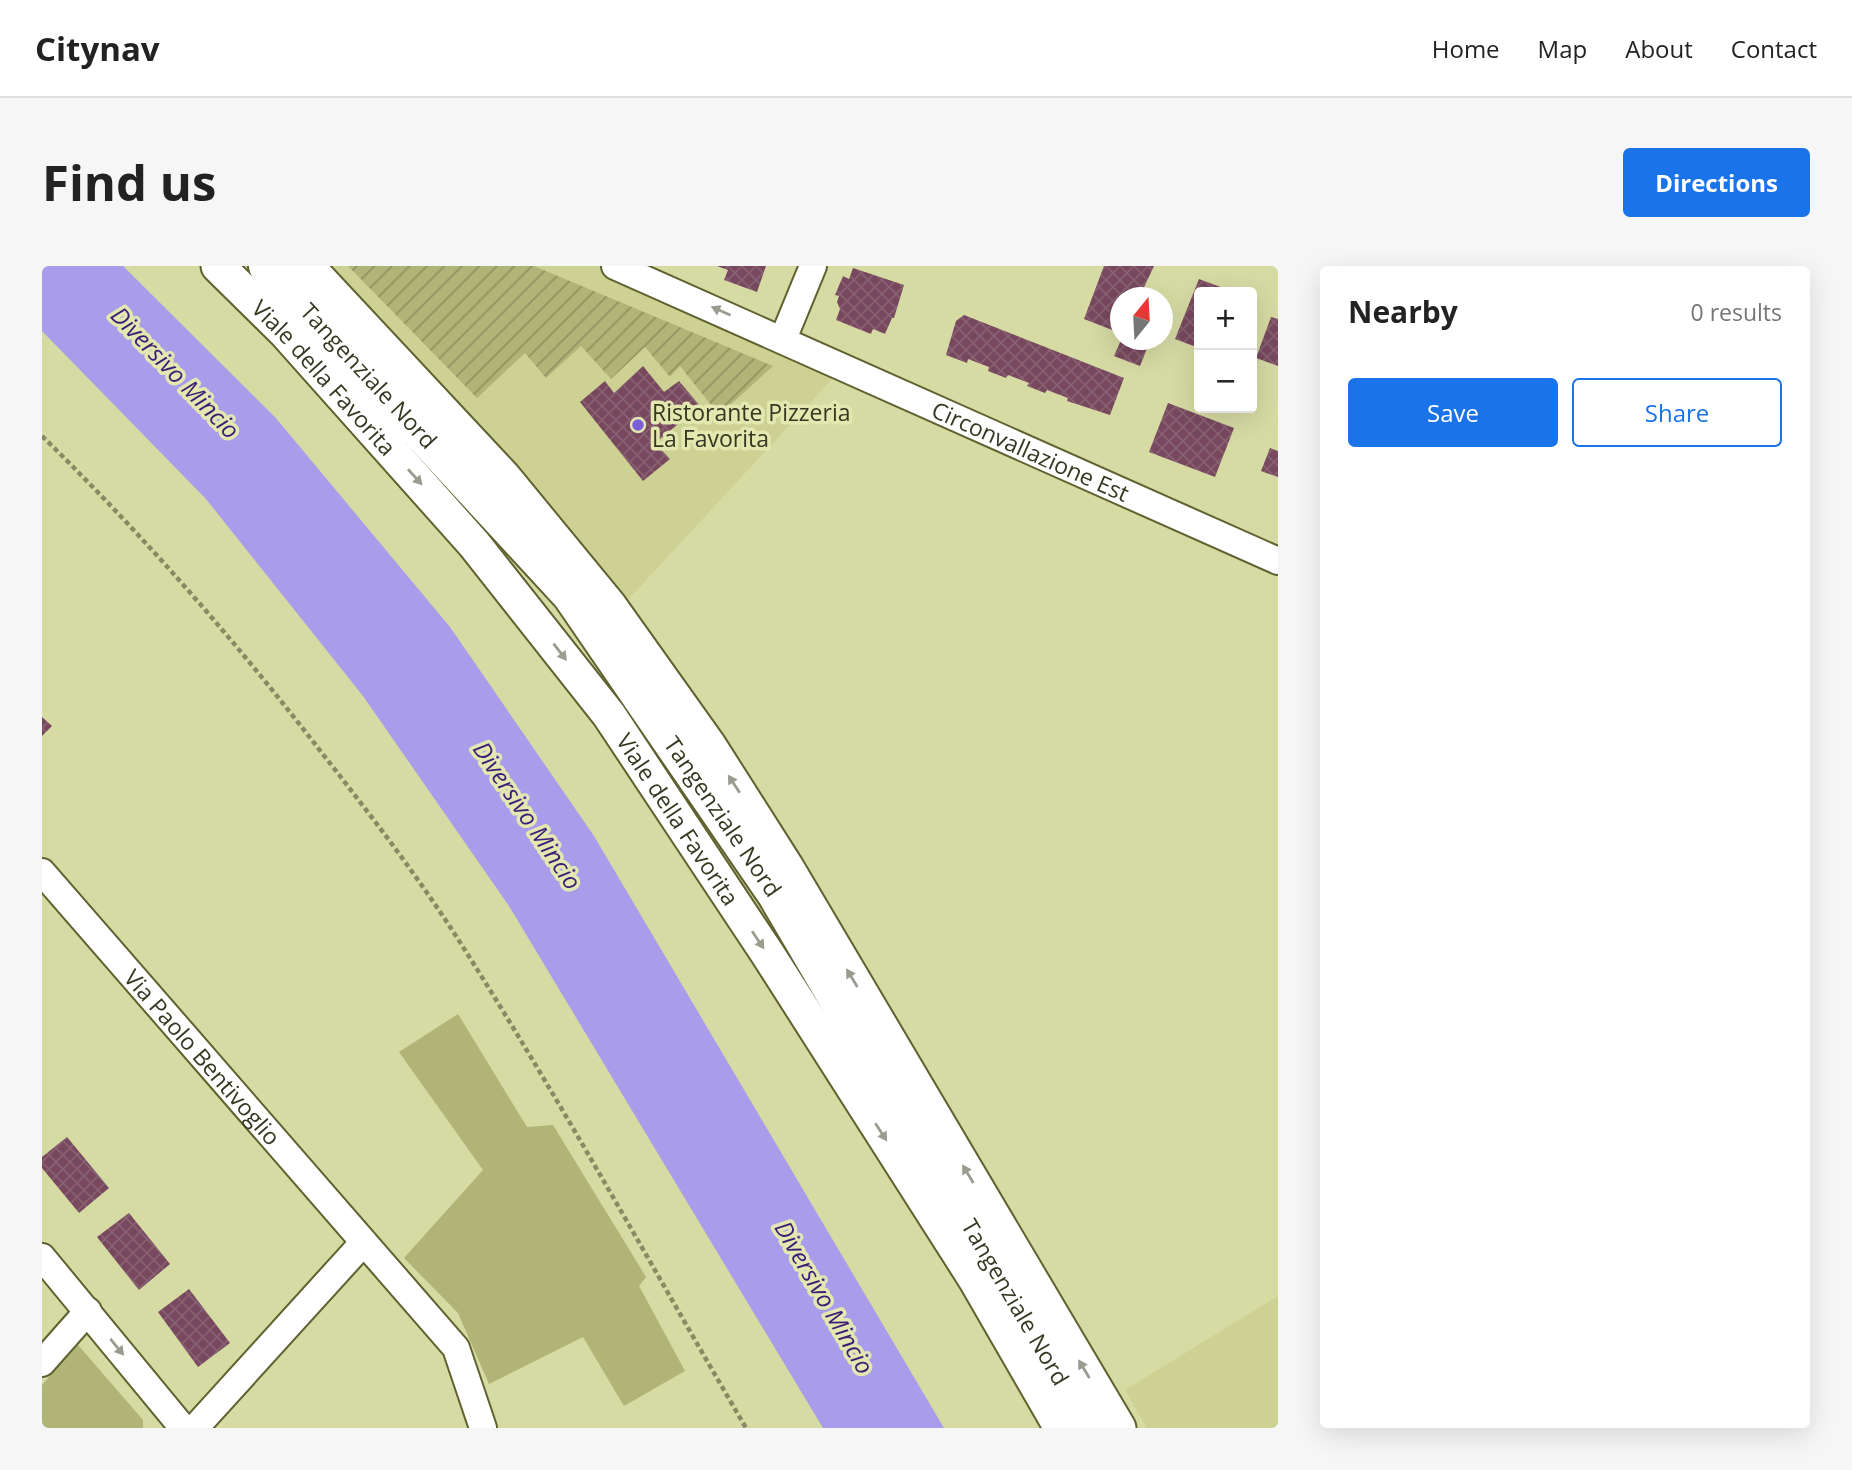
<!DOCTYPE html>
<meta charset="utf-8">
<style>
:root{--surface:#fff;--page:#f6f6f6;--text:#222;--muted:#767676;--line:#e0e0e0;--accent:#1a73e8}
body{margin:0;font-family:"Open Sans",sans-serif;background:var(--page);color:var(--text)}
.controls{position:absolute;right:21px;top:21px;display:grid;overflow:hidden;border-radius:7px;box-shadow:0 7px 28px #0002}
.controls button{width:63px;height:63px;display:grid;place-items:center;padding:0;border:0;border-bottom:2px solid var(--line);background:var(--surface);color:var(--text);font:35px sans-serif}
.compass{position:absolute;left:1068px;top:21px;width:63px;height:63px;border-radius:50%;background:var(--surface);box-shadow:0 7px 28px #0002;rotate:18deg}
.list{margin:0;padding:0;list-style:none}
h2{display:flex;justify-content:space-between;align-items:center;height:91px;margin:0;padding:0 28px;font-size:30px}
h2 small{font-size:23px;font-weight:400;color:var(--muted)}
.actions{display:flex;gap:14px;padding:21px 28px}
.actions a{flex:1;padding:16px 0;border:2px solid var(--accent);border-radius:7px;text-align:center;font-size:24px;color:var(--accent)}
.actions .main{background:var(--accent);color:#fff}
.map{position:relative;flex:none;width:1236px;height:1162px;overflow:hidden;border-radius:7px}
header{display:flex;align-items:center;gap:42px;box-sizing:border-box;height:98px;padding:0 35px;background:var(--surface);border-bottom:2px solid var(--line)}
header strong{font-size:33px}
nav{display:flex;gap:38px;margin-inline-start:auto;font-size:24px}
.intro{display:flex;align-items:center;justify-content:space-between;box-sizing:border-box;height:168px;padding:0 42px}
h1{margin:0;font-size:49px}
.button{padding:18px 32px;border-radius:7px;background:var(--accent);color:#fff;font-size:24px;font-weight:700}
main{display:flex;gap:42px;padding:0 42px}
aside{flex:1;background:var(--surface);border-radius:7px;box-shadow:0 7px 28px #0002}
.map>svg:first-child{display:block}
.built{fill:#cdd193}
.green{fill:#b0b476}
.garden{fill:url(#garden-furrows)}
.water{fill:#a99cea}
.building{fill:url(#building-cross-hatch)}
.lines{fill:none;stroke-linecap:round;stroke-linejoin:round}
.minor-casing{stroke:#5f612e;stroke-width:30}
.major-casing{stroke:#5f612e;stroke-width:37}
.highway-casing{stroke:#5f612e;stroke-width:42}
.path{stroke:#888a64;stroke-width:4.5;stroke-dasharray:5 3.5;stroke-linecap:butt}
.minor{stroke:#fff;stroke-width:26}
.major{stroke:#fff;stroke-width:33}
.highway{stroke:#fff;stroke-width:38}
.oneway{fill:#9b9c90}
.poi-dot{fill:#7d5ed9;stroke:#e3e7b0;stroke-width:2.5}
.labels{text-anchor:middle;dominant-baseline:central;stroke-width:7;stroke-linejoin:round;paint-order:stroke}
.street-label{font-size:23px;fill:#373822;stroke:#e3e7b0}
.poi-label{font-size:23px;fill:#373822;stroke:#e3e7b0;text-anchor:start}
.water-label{font-size:24px;font-style:italic;fill:#3a1d77;stroke:#e3e7b0}
</style>
<header>
<strong>Citynav</strong>
<nav><a>Home</a><a>Map</a><a>About</a><a>Contact</a></nav>
</header>
<div class="intro"><h1>Find us</h1><a class="button">Directions</a></div>
<main>
<div class="map">
<svg width="1236" height="1162" viewBox="0 0 1236 1162">
<defs>
<pattern id="garden-furrows" width="10" height="10" patternUnits="userSpaceOnUse" patternTransform="scale(1.75)"><rect width="10" height="10" fill="#b0b476"/><path d="M-1 1l2-2M0 10L10 0M9 11l2-2" fill="none" stroke="#909360"/></pattern>
<pattern id="building-cross-hatch" width="8" height="8" patternUnits="userSpaceOnUse" patternTransform="scale(1.75)"><rect width="8" height="8" fill="#78485e"/><path d="M0 0l8 8M0 8l8-8" fill="none" stroke="#876171"/></pattern>
</defs>
<rect width="100%" height="100%" fill="#d6daa3"/>
<g class="built">
<path d="M 259,0 L 573,0 L 801,101 L 582,338 Z"/>
<path d="M 1236,1030 L 1236,1162 L 1105,1162 L 1083,1124 Z"/>
</g>
<g class="green">
<path d="M 416,748 L 485,861 L 511,859 L 604,1011 L 597,1020 L 643,1105 L 582,1140 L 541,1071 L 447,1118 L 416,1047 L 362,992 L 441,904 L 357,786 Z"/>
<path d="M 36,1079 L 101,1154 L 101,1162 L 0,1162 L 0,1119 Z"/>
</g>
<path class="garden" d="M 306,0 L 492,0 L 731,100 L 677,149 L 638,100 L 628,111 L 603,81 L 569,113 L 539,80 L 504,112 L 483,87 L 435,132 Z"/>
<path class="water" d="M 0,0 L 81,0 L 233,151 L 408,361 L 552,570 L 902,1162 L 781,1162 L 467,640 L 321,430 L 164,233 L 0,65 Z"/>
<g class="building">
<path d="M 675,0 L 724,0 L 715,26 L 682,14 L 686,4 Z"/>
<path d="M 1062,0 L 1112,0 L 1097,32 L 1078,32 L 1078,67 L 1042,53 Z"/>
<path d="M 811,2 L 862,19 L 852,52 L 850,52 L 843,68 L 831,63 L 829,68 L 794,54 L 798,43 L 795,36 L 797,30 L 793,29 L 801,10 L 807,13 Z"/>
<path d="M 1157,13 L 1184,23 L 1183,26 L 1157,26 L 1157,82 L 1133,73 Z"/>
<path d="M 922,49 L 1082,112 L 1068,149 L 1025,135 L 1026,132 L 1005,124 L 1003,127 L 985,120 L 987,117 L 966,109 L 964,112 L 946,105 L 947,101 L 926,93 L 925,97 L 904,89 L 914,55 Z"/>
<path d="M 1229,51 L 1236,53 L 1236,100 L 1214,92 Z"/>
<path d="M 1079,74 L 1089,74 L 1106,80 L 1098,100 L 1072,90 Z"/>
<path d="M 601,100 L 622,126 L 637,115 L 658,140 L 613,177 L 628,193 L 601,215 L 538,136 L 563,115 L 572,127 Z"/>
<path d="M 1126,137 L 1192,162 L 1173,211 L 1107,186 Z"/>
<path d="M 1228,182 L 1236,185 L 1236,211 L 1219,205 Z"/>
<path d="M 0,451 L 10,460 L 0,470 Z"/>
<path d="M 25,871 L 67,922 L 37,947 L 0,902 L 0,891 Z"/>
<path d="M 87,947 L 128,998 L 97,1024 L 55,971 Z"/>
<path d="M 147,1023 L 188,1077 L 156,1101 L 116,1046 Z"/>
</g>
<g class="lines">
<defs>
<g id="minor">
<path id="s1" d="M 573,0 L 1236,295"/>
<path d="M 741,73 L 771,0"/>
<path id="s2" d="M 0,606 L 414,1082 L 441,1162"/>
<path d="M 0,991 L 141,1162"/>
<path d="M 0,1097 L 46,1045"/>
<path d="M 153,1162 L 321,977"/>
</g>
<g id="major">
<path id="s3" d="M 176,0 L 243,66 L 432,278 L 567,449 L 725,687 L 933,1013 L 1019,1162"/>
<path d="M 265,0 L 462,211 L 568,340 L 667,479 L 744,600 L 1077,1162"/>
</g>
<g id="highway">
<path id="s4" d="M 226,0 L 529,328 L 734,627 L 1048,1162"/>
</g>
</defs>
<use href="#minor" class="minor-casing"/>
<use href="#major" class="major-casing"/>
<use href="#highway" class="highway-casing"/>
<path class="path" d="M 0,170 C 100,268 191,372 276,482 C 324,543 372,605 414,670 C 517,831 608,998 704,1162"/>
<use href="#minor" class="minor"/>
<use href="#major" class="major"/>
<use href="#highway" class="highway"/>
</g>
<defs><path id="oneway-solid" d="M-6-.8H1V-3.2L6.5 0L1 3.2V.8H-6Z" transform="scale(1.75)"/></defs>
<g class="oneway">
<use href="#oneway-solid" transform="translate(679 45) rotate(-156)"/>
<use href="#oneway-solid" transform="translate(373 211) rotate(48)"/>
<use href="#oneway-solid" transform="translate(518 386) rotate(52)"/>
<use href="#oneway-solid" transform="translate(692 518) rotate(-123)"/>
<use href="#oneway-solid" transform="translate(716 674) rotate(56)"/>
<use href="#oneway-solid" transform="translate(810 712) rotate(-121)"/>
<use href="#oneway-solid" transform="translate(839 866) rotate(57)"/>
<use href="#oneway-solid" transform="translate(926 908) rotate(-121)"/>
<use href="#oneway-solid" transform="translate(75 1081) rotate(51)"/>
<use href="#oneway-solid" transform="translate(1042 1103) rotate(-121)"/>
</g>
<circle class="poi-dot" cx="596" cy="159" r="7"/>
<g class="labels">
<g class="street-label">
<text stroke="none"><textPath href="#s4" startOffset="149">Tangenziale Nord</textPath></text>
<text stroke="none"><textPath href="#s3" startOffset="154">Viale della Favorita</textPath></text>
<text stroke="none"><textPath href="#s1" startOffset="455">Circonvallazione Est</textPath></text>
<text stroke="none"><textPath href="#s4" startOffset="716">Tangenziale Nord</textPath></text>
<text stroke="none"><textPath href="#s3" startOffset="721">Viale della Favorita</textPath></text>
<text stroke="none"><textPath href="#s2" startOffset="245">Via Paolo Bentivoglio</textPath></text>
<text stroke="none"><textPath href="#s4" startOffset="1283">Tangenziale Nord</textPath></text>
</g>
<g class="poi-label">
<text x="610" y="146">Ristorante Pizzeria<tspan x="610" dy="26">La Favorita</tspan></text>
</g>
<g class="water-label">
<text transform="translate(134 106) rotate(46)">Diversivo Mincio</text>
<text transform="translate(486 549) rotate(56)">Diversivo Mincio</text>
<text transform="translate(783 1031) rotate(60)">Diversivo Mincio</text>
</g>
</g>
</svg>
<div class="controls">
<button>+</button>
<button>−</button>
</div>
<svg class="compass" viewBox="-18 -18 36 36"><path d="M0-13l5 13h-10z" fill="#e53935"/><path d="M0 13l5-13h-10z" fill="#767676"/></svg>
</div>
<aside>
<h2>Nearby<small>0 results</small></h2>
<ul class="list">
</ul>
<div class="actions"><a class="main">Save</a><a>Share</a></div>
</aside>
</main>
